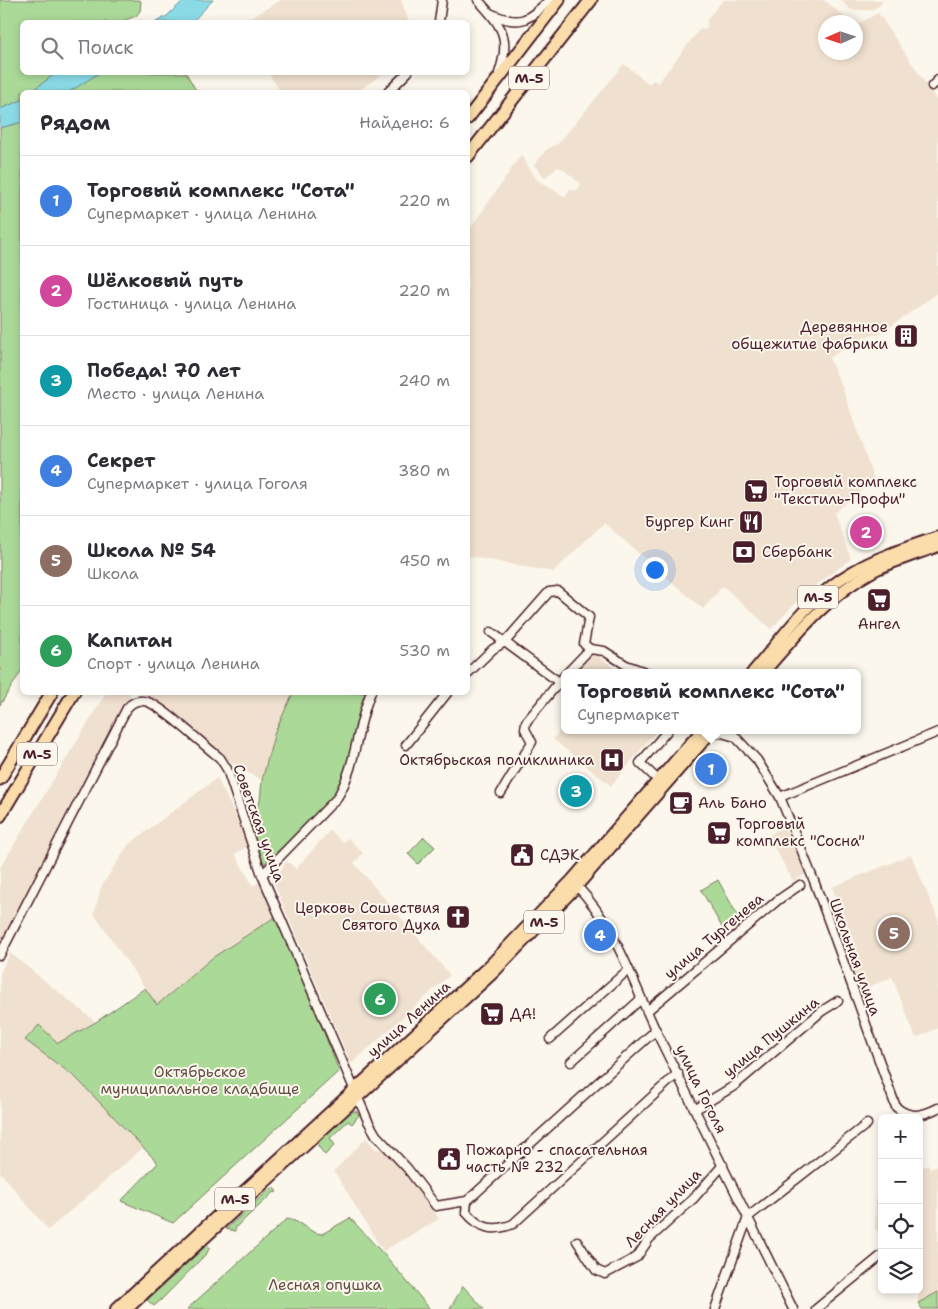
<!DOCTYPE html>
<html lang="ru">
<meta charset="utf-8">
<style>
:root{--surface:#fff;--page:#f2f2f3;--text:#2b2b33;--muted:#7c7c81;--line:#e1e1e2;--accent:#4a1f2b}
body{margin:0;font-family:"Shantell Sans",sans-serif;background:var(--page);color:var(--text)}
.controls{position:absolute;right:15px;bottom:15px;display:grid;overflow:hidden;border-radius:8px;box-shadow:0 2px 8px #0003}
.controls button{width:45px;height:45px;display:grid;place-items:center;padding:0;border:0;border-bottom:1px solid var(--line);background:var(--surface);color:var(--text);font:25px sans-serif}
.compass{position:absolute;left:818px;top:15px;width:45px;height:45px;border-radius:50%;background:var(--surface);box-shadow:0 2px 8px #0003;rotate:267deg}
.you{position:absolute;left:654px;top:569px;width:18px;height:18px;margin:-12px;border:4px solid #fff;border-radius:50%;background:#1a73e8;box-shadow:0 0 0 8px #1a73e833}
.badge{display:grid;place-items:center;width:32px;height:32px;border-radius:50%;background:var(--accent);color:#fff;font-size:16px;font-weight:700}
.pin{position:absolute;translate:-50% -50%;border:2px solid #fff;box-shadow:0 1px 5px #0006}
.popup{position:absolute;left:561px;top:669px;width:300px;height:65px;box-sizing:border-box;display:grid;place-content:center;border-radius:8px;background:var(--surface);filter:drop-shadow(0 1px 4px #0005);font-size:16px;white-space:nowrap;color:var(--muted)}
.popup b{font-size:19px;color:var(--text)}
.popup::after{content:'';position:absolute;left:50%;top:100%;margin-left:-10px;border:10px solid transparent;border-top-color:var(--surface)}
.list{margin:0;padding:0;list-style:none}
h2{display:flex;justify-content:space-between;align-items:center;height:65px;margin:0;padding:0 20px;font-size:21px}
h2 small{font-size:16px;font-weight:400;color:var(--muted)}
.list li{display:grid;grid-template-columns:32px 1fr auto;gap:15px;align-items:center;box-sizing:border-box;height:90px;padding:0 20px;border-top:1px solid var(--line)}
.list b{display:block;font-size:19px;white-space:nowrap}
.list p{margin:0;font-size:16px;white-space:nowrap;color:var(--muted)}
.list em{font-size:16px;font-style:normal;color:var(--muted)}
.icon{flex:none;width:28px;height:28px;fill:none;stroke:currentColor;stroke-width:2;stroke-linecap:round;stroke-linejoin:round}
.map{position:relative;flex:none;width:938px;height:1309px;overflow:hidden}
.search{position:absolute;background:var(--surface);box-shadow:0 2px 8px #0003;left:20px;top:20px;width:450px;height:55px;display:flex;align-items:center;gap:12px;box-sizing:border-box;padding:0 18px;border-radius:8px;color:var(--muted);font-size:19px}
.panel{position:absolute;background:var(--surface);box-shadow:0 2px 8px #0003;left:20px;top:90px;width:450px;height:605px;border-radius:8px}
.map>svg:first-child{display:block}
.built{fill:#f0e0cf}
.green{fill:#abd998;stroke:#7a7c62}
.water{fill:#8bdbe7;stroke:#71909c}
.lines{fill:none;stroke-linecap:round;stroke-linejoin:round}
.minor-casing{stroke:#4a1f2b;stroke-width:11}
.major-casing{stroke:#4a1f2b;stroke-width:14}
.highway-casing{stroke:#4a1f2b;stroke-width:15}
.minor{stroke:#fbf7ec;stroke-width:8}
.major{stroke:#fbddab;stroke-width:10}
.highway{stroke:#fbddab;stroke-width:11}
.labels{text-anchor:middle;dominant-baseline:central;stroke-width:4;stroke-linejoin:round;paint-order:stroke}
.shield{fill:#fbf7ec;stroke:#7f6065;stroke-width:1}
.shield-label{font-size:14px;font-weight:bold;fill:#4a1f2b}
.poi-label{font-size:15px;fill:#4a1f2b;stroke:#fbf7ec;text-anchor:start}
.street-label{font-size:15px;fill:#4a1f2b;stroke:#fbf7ec}
.park-label{font-size:15px;fill:#624e46;stroke:#fbf7ec}
</style>
<div class="map">
<svg width="938" height="1309" viewBox="0 0 938 1309">
<rect width="100%" height="100%" fill="#fbf7ec"/>
<filter id="ink" filterUnits="userSpaceOnUse"><feTurbulence type="fractalNoise" baseFrequency=".02" numOctaves="2"/><feDisplacementMap in="SourceGraphic" scale="10" xChannelSelector="R" yChannelSelector="G"/><feConvolveMatrix kernelMatrix="1 2 1 2 8 2 1 2 1" color-interpolation-filters="sRGB"/></filter>
<g filter="url(#ink)">
<g class="built">
<path d="M 281,0 L 401,0 L 409,22 L 244,22 Z"/>
<path d="M 723,0 L 824,0 L 851,22 L 826,22 L 826,52 L 856,52 L 856,25 L 878,13 L 938,102 L 938,293 L 878,335 L 865,336 L 829,358 L 842,387 L 874,480 L 834,513 L 851,559 L 805,593 L 771,629 L 723,586 L 703,609 L 604,523 L 553,572 L 468,556 L 468,232 L 521,155 L 537,180 L 565,197 L 570,189 L 576,191 L 581,184 L 563,169 L 557,167 L 545,178 L 534,165 L 547,149 L 558,144 L 624,64 L 649,84 L 653,80 L 658,83 L 699,30 L 707,28 L 707,19 Z"/>
<path d="M 840,0 L 883,0 L 879,6 L 871,10 L 851,10 Z"/>
<path d="M 268,73 L 383,73 L 357,92 L 281,92 Z"/>
<path d="M 592,651 L 621,673 L 574,673 Z"/>
<path d="M 106,693 L 131,693 L 77,798 L 71,801 L 72,808 L 0,945 L 0,868 Z"/>
<path d="M 142,693 L 293,693 L 275,732 L 262,780 L 239,768 Z"/>
<path d="M 565,724 L 565,730 L 657,730 L 611,786 L 553,739 Z"/>
<path d="M 217,778 L 250,845 L 235,854 L 253,886 L 259,882 L 278,915 L 212,958 L 157,1005 L 94,914 L 101,887 L 128,845 Z"/>
<path d="M 784,826 L 806,874 L 793,881 L 768,836 Z"/>
<path d="M 330,830 L 343,843 L 348,838 L 363,853 L 354,863 L 450,975 L 351,1064 L 273,881 L 287,861 L 296,869 Z"/>
<path d="M 911,855 L 938,919 L 938,1028 L 916,1038 L 892,977 L 861,990 L 845,951 L 856,947 L 832,887 Z"/>
<path d="M 10,953 L 96,1022 L 58,1043 L 26,1040 L 75,1077 L 143,1148 L 48,1230 L 0,1172 L 0,973 Z"/>
<path d="M 366,1138 L 376,1150 L 382,1148 L 411,1179 L 439,1219 L 383,1251 L 334,1171 Z"/>
<path d="M 928,1165 L 930,1169 L 938,1166 L 938,1292 L 918,1303 L 919,1169 Z"/>
<path d="M 882,1194 L 882,1237 L 875,1228 L 876,1199 Z"/>
</g>
<g class="green">
<path d="M 0,0 L 138,0 L 141,1 L 140,11 L 136,16 L 120,22 L 22,22 L 22,72 L 56,73 L 31,92 L 22,92 L 22,100 L 0,109 Z"/>
<path d="M 100,72 L 186,73 L 197,92 L 69,92 Z"/>
<path d="M 22,122 L 22,670 L 0,705 L 0,128 Z"/>
<path d="M 293,693 L 367,693 L 354,753 L 335,799 L 264,864 L 249,823 L 260,801 L 262,780 L 275,732 Z"/>
<path d="M 424,837 L 435,847 L 418,864 L 408,854 Z"/>
<path d="M 718,880 L 740,920 L 723,929 L 701,890 Z"/>
<path d="M 278,915 L 339,1071 L 173,1223 L 121,1201 L 158,1163 L 75,1077 L 25,1040 L 39,1025 L 58,1043 L 96,1022 L 145,988 L 157,1005 L 212,958 Z"/>
<path d="M 356,1111 L 359,1115 L 352,1124 L 348,1121 L 330,1138 L 335,1145 L 325,1155 L 318,1146 C 318,1136 346,1112 356,1111 Z"/>
<path d="M 274,1188 L 277,1192 L 273,1193 L 236,1227 L 235,1231 L 226,1229 L 270,1189 Z"/>
<path d="M 350,1218 L 389,1260 L 430,1309 L 187,1309 L 287,1219 C 302,1221 308,1233 322,1234 Z"/>
<path d="M 207,1245 L 210,1247 L 207,1253 L 162,1299 L 154,1306 L 147,1300 Z"/>
<path d="M 463,1286 L 484,1309 L 450,1309 Z"/>
<path d="M 938,1292 L 938,1309 L 922,1309 L 918,1303 Z"/>
</g>
<g class="water">
<path d="M 184,0 L 213,0 L 192,22 L 156,22 L 167,16 Z"/>
<path d="M 56,73 L 56,72 L 99,73 L 69,92 L 31,92 Z"/>
<path d="M 22,100 L 22,122 L 0,128 L 0,109 Z"/>
</g>
<g class="lines">
<defs>
<g id="minor">
<path d="M 478,0 C 503,27 511,38 499,73"/>
<path d="M 492,14 C 520,27 529,20 549,0"/>
<path d="M 439,22 L 442,0"/>
<path d="M 932,86 L 938,80"/>
<path d="M 388,92 L 408,72"/>
<path d="M 491,632 L 559,682"/>
<path d="M 468,673 L 493,649 L 505,642 L 549,592 L 558,591 L 589,617 L 584,644 L 590,649"/>
<path d="M 567,673 L 590,649 L 604,651 L 626,665 L 648,673"/>
<path d="M 729,730 L 757,760 L 780,797 L 814,881 L 896,1107 C 910,1119 922,1116 938,1108"/>
<path d="M 710,734 L 722,733 L 732,736"/>
<path d="M 406,745 L 448,692"/>
<path d="M 659,781 L 640,763 L 668,730"/>
<path d="M 501,793 L 532,742 L 525,729 L 526,722 L 565,675"/>
<path d="M 780,797 L 938,732"/>
<path d="M 262,875 L 337,798 C 357,765 356,727 371,692"/>
<path d="M 577,886 C 615,926 632,980 655,1029 C 701,1122 747,1215 793,1309"/>
<path d="M 0,955 L 127,708 C 133,701 139,699 148,702 C 166,709 203,745 220,758 L 227,769 L 262,875 L 368,1121 L 376,1135 L 407,1168 L 436,1206 L 467,1201 L 656,1030"/>
<path d="M 647,1011 L 778,900 L 800,885"/>
<path d="M 550,1039 L 628,970"/>
<path d="M 571,1062 L 641,999"/>
<path d="M 696,1109 L 734,1086 L 822,1011 L 838,1001"/>
<path d="M 467,1201 L 466,1212 C 480,1229 493,1232 513,1224 L 678,1073"/>
<path d="M 748,1217 L 867,1124"/>
<path d="M 577,1241 L 596,1270 L 605,1274 L 637,1257 L 649,1239 L 693,1199 L 723,1165"/>
<path d="M 715,1309 L 748,1217"/>
<path d="M 816,1309 L 882,1255"/>
</g>
<g id="major">
<path d="M 752,673 C 783,637 810,596 852,572 C 879,556 909,547 938,537"/>
<path d="M 763,673 C 797,634 827,596 873,571 C 894,561 917,554 938,546"/>
<path d="M 116,1309 L 490,965 L 572,880 L 702,730"/>
<path d="M 127,1309 L 495,971 L 577,886 L 713,730"/>
</g>
<g id="highway">
<path d="M 468,118 L 559,0"/>
<path d="M 468,156 L 591,0"/>
<path d="M 0,779 L 52,692"/>
<path d="M 0,816 L 74,692"/>
</g>
</defs>
<use href="#minor" class="minor-casing"/>
<use href="#major" class="major-casing"/>
<use href="#highway" class="highway-casing"/>
<use href="#minor" class="minor"/>
<use href="#major" class="major"/>
<use href="#highway" class="highway"/>
</g>
</g>
<defs>
<symbol id="building-square" viewBox="-11 -11 22 22"><rect x="-9" y="-9" width="18" height="18" rx="4" fill="#4a1f2b" stroke="#fbf7ec"/><path d="M-4-6H4V6H1V3H-1V6H-4ZM-2.5-4.3h1.7v1.8h-1.7ZM.8-4.3h1.7v1.8H.8ZM-2.5-1h1.7V.8h-1.7ZM.8-1h1.7V.8H.8Z" fill="#fff"/></symbol>
<symbol id="supermarket-square" viewBox="-11 -11 22 22"><rect x="-9" y="-9" width="18" height="18" rx="4" fill="#4a1f2b" stroke="#fbf7ec"/><path d="M-6-5.5h2.5l.6 2H6L4.5 2H-2.5L-4.4-4H-6ZM-1.5 3.2a1.3 1.3 0 1 0 .1 0ZM3 3.2a1.3 1.3 0 1 0 .1 0Z" fill="#fff"/></symbol>
<symbol id="restaurant-square" viewBox="-11 -11 22 22"><rect x="-9" y="-9" width="18" height="18" rx="4" fill="#4a1f2b" stroke="#fbf7ec"/><path d="M-5-6h1v4h1v-4h1v4h1v-4h1v5L-1.5 .5V6h-2V.5L-5-1ZM5-6V6H3V1.5H1.5Q1.5-4 5-6Z" fill="#fff"/></symbol>
<symbol id="bank-square" viewBox="-11 -11 22 22"><rect x="-9" y="-9" width="18" height="18" rx="4" fill="#4a1f2b" stroke="#fbf7ec"/><path d="M-6-4H6V4H-6ZM0-2.3a2.3 2.3 0 1 0 0 4.6a2.3 2.3 0 1 0 0-4.6Z" fill="#fff"/></symbol>
<symbol id="hospital-square" viewBox="-11 -11 22 22"><rect x="-9" y="-9" width="18" height="18" rx="4" fill="#4a1f2b" stroke="#fbf7ec"/><path d="M-5-5h3v3.5h4V-5h3V5h-3V1.5h-4V5h-3Z" fill="#fff"/></symbol>
<symbol id="cafe-square" viewBox="-11 -11 22 22"><rect x="-9" y="-9" width="18" height="18" rx="4" fill="#4a1f2b" stroke="#fbf7ec"/><path d="M-5.5-4.5H6V0H3Q3 3.5 0 3.5H-2.5Q-5.5 3.5-5.5 0ZM3-3.2v2h1.7v-2ZM-6 4.5H4V6H-6Z" fill="#fff"/></symbol>
<symbol id="civic-square" viewBox="-11 -11 22 22"><rect x="-9" y="-9" width="18" height="18" rx="4" fill="#4a1f2b" stroke="#fbf7ec"/><path d="M-.6-6.5H3V-4.5H.6V-3L4-1V1h2V6H-6V1h2V-1L-.6-3ZM-1.2 2.5V6h2.4V2.5Z" fill="#fff"/></symbol>
<symbol id="church-square" viewBox="-11 -11 22 22"><rect x="-9" y="-9" width="18" height="18" rx="4" fill="#4a1f2b" stroke="#fbf7ec"/><path d="M-1.2-6h2.4v3.5h3.3v2.4h-3.3V6h-2.4V-.1h-3.3v-2.4h3.3Z" fill="#fff"/></symbol>
</defs>
<g fill-rule="evenodd">
<use href="#building-square" x="892" y="322" width="28" height="28"/>
<use href="#supermarket-square" x="742" y="477" width="28" height="28"/>
<use href="#restaurant-square" x="737" y="508" width="28" height="28"/>
<use href="#bank-square" x="730" y="538" width="28" height="28"/>
<use href="#supermarket-square" x="865" y="586" width="28" height="28"/>
<use href="#hospital-square" x="598" y="746" width="28" height="28"/>
<use href="#cafe-square" x="667" y="789" width="28" height="28"/>
<use href="#supermarket-square" x="705" y="819" width="28" height="28"/>
<use href="#civic-square" x="508" y="841" width="28" height="28"/>
<use href="#church-square" x="444" y="903" width="28" height="28"/>
<use href="#supermarket-square" x="478" y="1000" width="28" height="28"/>
<use href="#civic-square" x="435" y="1145" width="28" height="28"/>
</g>
<g class="labels">
<g class="shield">
<rect x="509" y="66.5" width="40" height="23" rx="4"/>
<rect x="798" y="585.5" width="40" height="23" rx="4"/>
<rect x="17" y="742.5" width="40" height="23" rx="4"/>
<rect x="524" y="910.5" width="40" height="23" rx="4"/>
<rect x="215" y="1187.5" width="40" height="23" rx="4"/>
</g>
<g class="shield-label">
<text x="529" y="78">М-5</text>
<text x="818" y="597">М-5</text>
<text x="37" y="754">М-5</text>
<text x="544" y="922">М-5</text>
<text x="235" y="1199">М-5</text>
</g>
<g class="poi-label">
<text x="888" y="327" text-anchor="end">Деревянное<tspan x="888" dy="17">общежитие фабрики</tspan></text>
<text x="774" y="482">Торговый комплекс<tspan x="774" dy="17">"Текстиль-Профи"</tspan></text>
<text x="734" y="522" text-anchor="end">Бургер Кинг</text>
<text x="762" y="552">Сбербанк</text>
<text x="879" y="624" text-anchor="middle">Ангел</text>
<text x="594" y="760" text-anchor="end">Октябрьская поликлиника</text>
<text x="698" y="803">Аль Бано</text>
<text x="736" y="824">Торговый<tspan x="736" dy="17">комплекс "Сосна"</tspan></text>
<text x="540" y="855">СДЭК</text>
<text x="440" y="908" text-anchor="end">Церковь Сошествия<tspan x="440" dy="17">Святого Духа</tspan></text>
<text x="510" y="1014">ДА!</text>
<text x="466" y="1150">Пожарно - спасательная<tspan x="466" dy="17">часть № 232</tspan></text>
</g>
<g class="street-label">
<text transform="translate(259 823) rotate(70)">Советская улица</text>
<text transform="translate(714 936) rotate(-40)">улица Тургенева</text>
<text transform="translate(855 957) rotate(70)">Школьная улица</text>
<text transform="translate(409 1019) rotate(-42)">улица Ленина</text>
<text transform="translate(771 1037) rotate(-39)">улица Пушкина</text>
<text transform="translate(701 1089) rotate(64)">улица Гоголя</text>
<text transform="translate(663 1208) rotate(-46)">Лесная улица</text>
</g>
<g class="park-label">
<text x="200" y="1072">Октябрьское<tspan x="200" dy="17">муниципальное кладбище</tspan></text>
<text x="325" y="1285">Лесная опушка</text>
</g>
</g>
</svg>
<div class="controls">
<button>+</button>
<button>−</button>
<button><svg class="icon" aria-label="locate" viewBox="0 0 24 24"><circle cx="12" cy="12" r="6"/><path d="M12 2v4M12 18v4M2 12h4M18 12h4"/></svg></button>
<button><svg class="icon" aria-label="layers" viewBox="0 0 24 24"><path d="M12 4l9 5-9 5-9-5zM3 14l9 5 9-5"/></svg></button>
</div>
<svg class="compass" viewBox="-18 -18 36 36"><path d="M0-13l5 13h-10z" fill="#e53935"/><path d="M0 13l5-13h-10z" fill="#7c7c81"/></svg>
<div class="you"></div>
<div class="pin badge" style="left:711px;top:769px;background:#3f7fe0">1</div>
<div class="popup"><b>Торговый комплекс &quot;Сота&quot;</b>Супермаркет</div>
<div class="pin badge" style="left:866px;top:532px;background:#d1479c">2</div>
<div class="pin badge" style="left:576px;top:791px;background:#0f9aa8">3</div>
<div class="pin badge" style="left:600px;top:935px;background:#3f7fe0">4</div>
<div class="pin badge" style="left:894px;top:933px;background:#8d6e63">5</div>
<div class="pin badge" style="left:380px;top:999px;background:#2e9e5b">6</div>
<div class="search"><svg class="icon" aria-label="search" viewBox="0 0 24 24"><circle cx="10" cy="10" r="6"/><path d="M15 15l6 6"/></svg>Поиск</div>
<section class="panel">
<h2>Рядом<small>Найдено: 6</small></h2>
<ul class="list">
<li><span class="badge" style="background:#3f7fe0">1</span><div><b>Торговый комплекс &quot;Сота&quot;</b><p>Супермаркет · улица Ленина</p></div><em>220 m</em></li>
<li><span class="badge" style="background:#d1479c">2</span><div><b>Шёлковый путь</b><p>Гостиница · улица Ленина</p></div><em>220 m</em></li>
<li><span class="badge" style="background:#0f9aa8">3</span><div><b>Победа! 70 лет</b><p>Место · улица Ленина</p></div><em>240 m</em></li>
<li><span class="badge" style="background:#3f7fe0">4</span><div><b>Секрет</b><p>Супермаркет · улица Гоголя</p></div><em>380 m</em></li>
<li><span class="badge" style="background:#8d6e63">5</span><div><b>Школа № 54</b><p>Школа</p></div><em>450 m</em></li>
<li><span class="badge" style="background:#2e9e5b">6</span><div><b>Капитан</b><p>Спорт · улица Ленина</p></div><em>530 m</em></li>
</ul>
</section>
</div>
